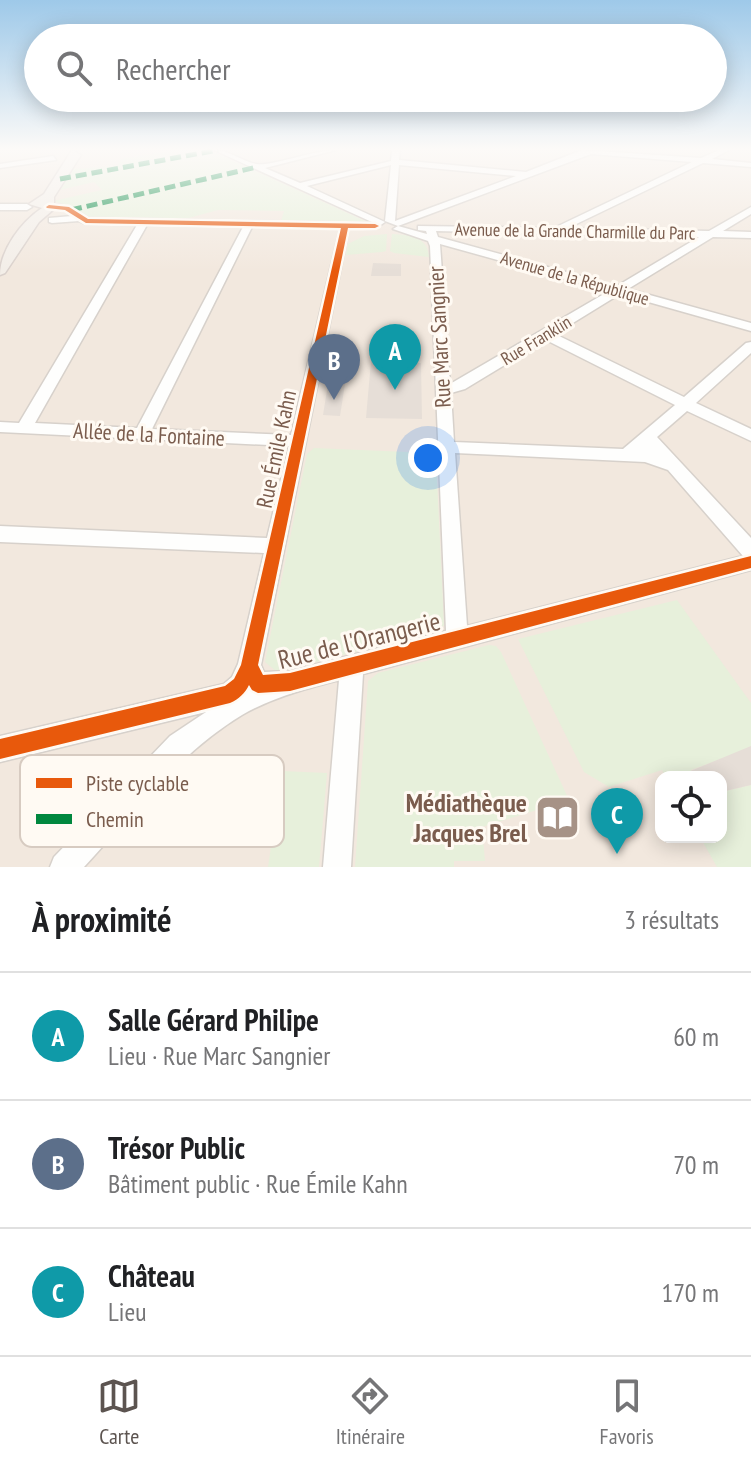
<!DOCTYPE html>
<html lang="fr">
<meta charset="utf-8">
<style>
:root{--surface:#fff;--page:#f2f2f2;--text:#202124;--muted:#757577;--line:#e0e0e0;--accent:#5c5450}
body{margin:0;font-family:"PT Sans Narrow",sans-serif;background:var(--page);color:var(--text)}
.controls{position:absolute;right:24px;bottom:24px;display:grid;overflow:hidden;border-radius:16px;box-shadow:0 4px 20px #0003}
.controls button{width:72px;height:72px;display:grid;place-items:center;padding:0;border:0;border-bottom:2px solid var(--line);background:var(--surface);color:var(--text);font:40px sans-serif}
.you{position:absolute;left:428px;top:458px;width:28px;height:28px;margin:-20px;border:6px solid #fff;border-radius:50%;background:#1a73e8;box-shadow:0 0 0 12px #1a73e833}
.badge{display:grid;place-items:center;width:52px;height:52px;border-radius:50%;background:var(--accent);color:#fff;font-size:26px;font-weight:700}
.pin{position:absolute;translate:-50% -66px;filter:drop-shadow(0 2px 4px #0008)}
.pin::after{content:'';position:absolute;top:42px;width:28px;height:24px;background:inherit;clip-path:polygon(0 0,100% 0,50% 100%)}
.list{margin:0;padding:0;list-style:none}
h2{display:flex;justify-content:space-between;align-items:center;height:104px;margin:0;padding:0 32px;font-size:34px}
h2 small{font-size:26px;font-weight:400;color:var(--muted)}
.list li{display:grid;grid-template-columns:52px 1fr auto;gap:24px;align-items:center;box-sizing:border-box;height:128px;padding:0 32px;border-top:2px solid var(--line)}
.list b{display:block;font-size:30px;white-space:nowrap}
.list p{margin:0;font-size:26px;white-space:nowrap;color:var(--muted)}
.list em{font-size:26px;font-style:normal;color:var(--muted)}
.icon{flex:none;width:44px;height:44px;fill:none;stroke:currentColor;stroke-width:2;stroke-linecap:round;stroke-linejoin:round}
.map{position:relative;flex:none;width:751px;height:867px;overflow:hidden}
.search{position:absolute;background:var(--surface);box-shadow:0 4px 20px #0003;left:24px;right:24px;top:24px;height:88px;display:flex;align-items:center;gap:20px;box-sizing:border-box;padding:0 28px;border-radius:44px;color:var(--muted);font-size:30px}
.sheet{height:488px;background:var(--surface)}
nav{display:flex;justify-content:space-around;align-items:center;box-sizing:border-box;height:112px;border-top:2px solid var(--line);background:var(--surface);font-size:22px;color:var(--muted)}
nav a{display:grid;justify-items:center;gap:4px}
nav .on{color:var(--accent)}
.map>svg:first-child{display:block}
.residential{fill:#f2e8de;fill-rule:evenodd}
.green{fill:#e7f0db}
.building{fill:#e6ded7}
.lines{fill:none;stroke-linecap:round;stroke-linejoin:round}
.minor-casing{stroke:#d7d1cb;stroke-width:3}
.major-casing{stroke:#dad1cc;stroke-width:3}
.minor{fill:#fefefd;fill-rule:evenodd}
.major{fill:#f3eee8;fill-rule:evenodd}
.quiet{stroke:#00873e;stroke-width:5;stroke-dasharray:11 5;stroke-linecap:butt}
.cycleway-casing{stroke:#fffaf3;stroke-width:5}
.cycleway{fill:#e8590c;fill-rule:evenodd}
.labels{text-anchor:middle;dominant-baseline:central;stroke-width:6;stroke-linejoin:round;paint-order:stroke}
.far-street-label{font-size:18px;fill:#7a5c4d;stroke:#fffaf3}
.street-label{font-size:22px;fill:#7a5c4d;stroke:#fffaf3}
.near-street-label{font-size:26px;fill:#7a5c4d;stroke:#fffaf3}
.near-poi-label{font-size:26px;font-weight:bold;fill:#7a5c4d;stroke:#fffaf3;text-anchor:end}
.key{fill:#fffaf3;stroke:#d7cbc1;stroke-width:2}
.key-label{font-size:22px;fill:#7a5c4d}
</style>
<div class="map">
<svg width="751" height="867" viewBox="0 0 751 867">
<rect width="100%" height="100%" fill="#f9f5f0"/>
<path class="residential" d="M 0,150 L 751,150 L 751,867 L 0,867 ZM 661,777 L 721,777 L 721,837 L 661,837 Z"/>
<g class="green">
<path d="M 174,150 L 209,150 L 365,221 L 281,221 L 284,211 L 218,210 L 185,219 L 92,217 L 84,216 L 76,208 L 53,201 L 102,190 L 94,182 L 60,190 L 73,169 L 118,166 L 121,159 Z"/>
<path d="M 387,234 L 386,251 L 382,252 L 346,255 L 348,244 L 364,236 Z"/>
<path d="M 392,234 C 409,235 428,236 429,257 L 394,253 L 390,251 Z"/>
<path d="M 314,448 L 431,453 L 436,458 L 444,625 L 440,630 L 277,672 L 265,662 L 307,454 Z"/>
<path d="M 677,600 L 751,703 L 751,748 L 691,770 L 695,777 L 666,777 L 662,770 L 609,787 L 584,772 L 518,639 Z"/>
<path d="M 489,645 L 496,646 L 501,652 L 569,800 L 482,827 L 485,861 L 454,861 L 454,867 L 355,867 L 368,681 L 378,673 Z"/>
<path d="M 282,771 L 327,773 L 319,867 L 268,867 Z"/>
<path d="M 751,785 L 751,867 L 717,867 L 700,837 L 721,837 L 721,792 Z"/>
</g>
<g class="building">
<path d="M 373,263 L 401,264 L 401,276 L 371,276 Z"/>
<path d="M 371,361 L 421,363 L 422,419 L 366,418 Z"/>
<path d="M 328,384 L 345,384 L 340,416 L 323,415 Z"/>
<path d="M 751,746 L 751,785 L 721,792 L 721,777 L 676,777 Z"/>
</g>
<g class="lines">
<defs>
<g id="minor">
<path d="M 214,150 C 230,150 241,161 256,164 C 270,167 314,150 336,150 L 265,168 L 300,183 L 391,161 L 392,150 L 400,150 L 399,160 L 526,172 L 582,150 L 701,158 L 719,150 L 729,150 L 712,159 L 751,163 L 751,167 L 703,163 L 568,228 L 709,231 L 751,207 L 751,214 L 723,231 L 751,232 L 751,238 L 713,237 L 628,289 L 751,323 L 751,331 L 620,294 L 555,334 L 684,397 L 746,343 L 751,342 L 751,353 L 696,403 L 751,429 L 751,441 L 687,411 L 657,437 L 751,538 L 751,570 L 363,674 L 351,867 L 323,867 L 339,680 C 306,689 273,697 242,715 C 179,753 133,814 84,867 L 50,867 L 54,857 L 170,736 L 206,712 L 0,762 L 0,736 L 224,684 L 232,677 L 238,664 L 264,553 L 0,542 L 0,526 L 267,538 L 289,446 L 0,432 L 0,422 L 19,423 L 137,225 L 86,224 L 79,221 L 52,223 L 49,222 L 49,218 L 72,216 L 65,211 L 44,207 C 61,200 74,209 88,218 L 374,223 ZM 591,154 L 692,162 L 554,228 L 418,226 L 418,230 L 426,231 L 427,234 L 398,226 L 393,229 L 428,241 L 430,246 L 446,631 L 290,671 L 264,672 L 261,665 L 349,228 L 375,229 L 385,222 L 307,186 L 391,165 L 385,221 L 398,226 ZM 399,165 L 516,176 L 395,221 ZM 147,225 L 243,227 L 137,428 L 35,423 ZM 252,227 L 340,228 L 291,435 L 152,429 ZM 436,231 L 699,237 L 617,286 L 438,237 ZM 440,244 L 609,291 L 450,384 ZM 546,340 L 675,405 L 623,449 L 454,442 L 451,393 L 465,389 ZM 455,453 L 645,462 L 668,470 L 743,556 L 467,626 Z"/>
<path d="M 53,156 L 56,160 L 0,168 L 0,164 Z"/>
<path d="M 0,204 L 27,204 L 32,207 L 27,210 L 0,210 Z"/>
</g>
<path id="major" d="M 72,150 L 81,155 L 54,197 L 54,209 L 39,222 L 5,273 L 0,275 C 0,250 21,222 42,208 L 29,204 L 44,194 Z"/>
</defs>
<use href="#minor" class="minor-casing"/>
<use href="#major" class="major-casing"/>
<use href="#minor" class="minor"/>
<use href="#major" class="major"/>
<g class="quiet">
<path d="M 60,179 L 218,150"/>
<path d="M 71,210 L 257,167"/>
</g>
<defs>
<path id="cycleway" d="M 49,205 L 69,207 L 88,219 L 375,224 L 379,226 L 375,228 L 348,228 L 258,665 L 263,675 L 290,673 L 751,556 L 751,568 L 290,691 L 258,693 L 252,690 L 249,685 C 245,693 239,699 230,703 L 0,759 L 0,739 L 225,686 L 234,679 L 241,665 L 341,228 L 86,223 L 65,210 L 47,208 L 46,207 Z"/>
</defs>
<use href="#cycleway" class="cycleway-casing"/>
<use href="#cycleway" class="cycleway"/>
</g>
<linearGradient id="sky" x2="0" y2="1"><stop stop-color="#9ec9e9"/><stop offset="0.55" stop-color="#fcfaf8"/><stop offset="1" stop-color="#fcfaf8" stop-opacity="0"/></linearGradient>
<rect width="751" height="271" fill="url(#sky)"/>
<defs>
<symbol id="library-square" viewBox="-11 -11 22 22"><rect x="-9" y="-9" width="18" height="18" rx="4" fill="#a69286" stroke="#fffaf3"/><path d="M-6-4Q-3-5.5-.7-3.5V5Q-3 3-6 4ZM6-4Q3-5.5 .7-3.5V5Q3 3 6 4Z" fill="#fff"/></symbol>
</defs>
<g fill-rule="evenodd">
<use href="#library-square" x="532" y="792" width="51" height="51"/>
</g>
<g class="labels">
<g class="far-street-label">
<text transform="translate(575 231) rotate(1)">Avenue de la Grande Charmille du Parc</text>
<text transform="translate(575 278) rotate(16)">Avenue de la République</text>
<text transform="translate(536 340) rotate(-31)">Rue Franklin</text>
</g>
<g class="street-label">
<text transform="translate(439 337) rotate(-93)">Rue Marc Sangnier</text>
<text transform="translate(149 434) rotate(3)">Allée de la Fontaine</text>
<text transform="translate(276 449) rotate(-78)">Rue Émile Kahn</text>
</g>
<g class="near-street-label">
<text transform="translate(359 640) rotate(-14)">Rue de l'Orangerie</text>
</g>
<g class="near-poi-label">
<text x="527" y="802">Médiathèque<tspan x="527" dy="30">Jacques Brel</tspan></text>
</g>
</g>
<rect x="20" y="755" width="264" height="92" rx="12" class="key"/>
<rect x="36" y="778" width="36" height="10" fill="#e8590c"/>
<rect x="36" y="814" width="36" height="10" fill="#00873e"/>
<g class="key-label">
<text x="86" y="791">Piste cyclable</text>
<text x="86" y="827">Chemin</text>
</g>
</svg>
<div class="controls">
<button><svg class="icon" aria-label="locate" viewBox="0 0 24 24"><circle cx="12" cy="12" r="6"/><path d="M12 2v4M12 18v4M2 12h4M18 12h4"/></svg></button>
</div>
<div class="you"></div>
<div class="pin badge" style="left:395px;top:390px;background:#0f9aa8">A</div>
<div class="pin badge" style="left:334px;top:400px;background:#5c6f8a">B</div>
<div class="pin badge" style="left:617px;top:854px;background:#0f9aa8">C</div>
<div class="search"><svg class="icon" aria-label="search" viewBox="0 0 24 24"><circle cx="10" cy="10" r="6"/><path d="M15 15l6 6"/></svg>Rechercher</div>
</div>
<section class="sheet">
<h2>À proximité<small>3 résultats</small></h2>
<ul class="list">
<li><span class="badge" style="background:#0f9aa8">A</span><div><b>Salle Gérard Philipe</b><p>Lieu · Rue Marc Sangnier</p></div><em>60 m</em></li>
<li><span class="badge" style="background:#5c6f8a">B</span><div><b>Trésor Public</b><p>Bâtiment public · Rue Émile Kahn</p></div><em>70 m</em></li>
<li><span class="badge" style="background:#0f9aa8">C</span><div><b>Château</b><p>Lieu</p></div><em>170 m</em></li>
</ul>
</section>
<nav>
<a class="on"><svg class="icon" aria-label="map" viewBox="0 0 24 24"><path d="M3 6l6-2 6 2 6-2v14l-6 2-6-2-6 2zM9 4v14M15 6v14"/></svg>Carte</a>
<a><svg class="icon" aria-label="directions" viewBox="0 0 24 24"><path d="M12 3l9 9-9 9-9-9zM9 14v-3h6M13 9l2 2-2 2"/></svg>Itinéraire</a>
<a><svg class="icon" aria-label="saved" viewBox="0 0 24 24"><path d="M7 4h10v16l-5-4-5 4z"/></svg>Favoris</a>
</nav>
